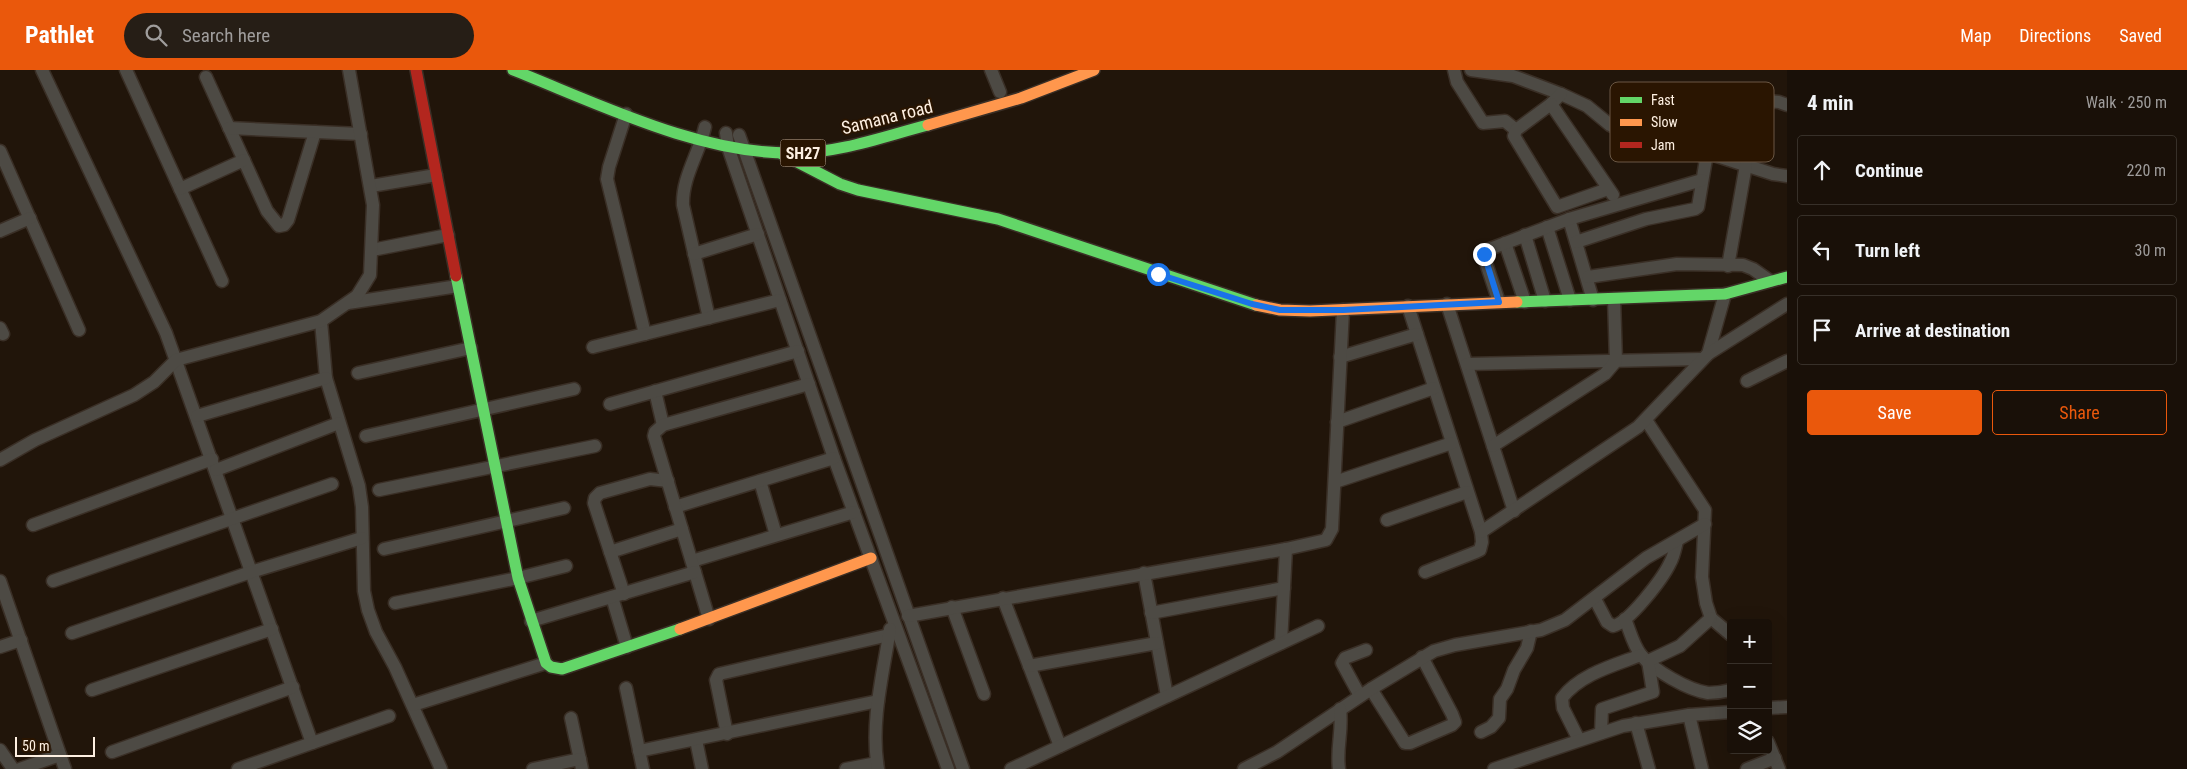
<!DOCTYPE html>
<meta charset="utf-8">
<style>
:root{--surface:#191008;--page:#261e16;--text:#f1f3f6;--muted:#9f9d9c;--line:#373029;--accent:#ea580c}
body{margin:0;font-family:"Roboto Condensed",sans-serif;background:var(--page);color:var(--text)}
.controls{position:absolute;right:15px;bottom:15px;display:grid;overflow:hidden;border-radius:5px;box-shadow:0 5px 20px #0002}
.controls button{width:45px;height:45px;display:grid;place-items:center;padding:0;border:0;border-bottom:1px solid var(--line);background:var(--surface);color:var(--text);font:25px sans-serif}
.scale{position:absolute;left:15px;bottom:12px;width:80px;box-sizing:border-box;padding-left:5px;border:2px solid #fef0e2;border-top:0;font-size:14px;line-height:18px;white-space:nowrap;color:#fef0e2;-webkit-text-stroke:4px #2a1501;paint-order:stroke}
.stop{position:absolute;width:15px;height:15px;margin:-11px;border:4px solid #1a73e8;border-radius:50%;background:#fff}
.stop.end{background:#1a73e8;border-color:#fff;box-shadow:0 1px 5px #0008}
.list{margin:0;padding:0;list-style:none}
h2{display:flex;justify-content:space-between;align-items:center;height:65px;margin:0;padding:0 20px;font-size:21px}
h2 small{font-size:16px;font-weight:400;color:var(--muted)}
.list li{display:grid;grid-template-columns:32px 1fr auto;gap:15px;align-items:center;box-sizing:border-box;height:70px;margin:0 10px 10px;padding:0 10px;border:1px solid var(--line);border-radius:5px}
.list b{display:block;font-size:19px;white-space:nowrap}
.list em{font-size:16px;font-style:normal;color:var(--muted)}
.actions{display:flex;gap:10px;padding:15px 20px}
.actions a{flex:1;padding:11px 0;border:1px solid var(--accent);border-radius:5px;text-align:center;font-size:18px;color:var(--accent)}
.actions .main{background:var(--accent);color:#fff}
.icon{flex:none;width:28px;height:28px;fill:none;stroke:currentColor;stroke-width:2;stroke-linecap:round;stroke-linejoin:round}
.map{position:relative;flex:none;width:1787px;height:699px;overflow:hidden}
header{display:flex;align-items:center;gap:30px;box-sizing:border-box;height:70px;padding:0 25px;background:var(--accent);color:#fff}
header strong{font-size:24px}
nav{display:flex;gap:28px;margin-inline-start:auto;font-size:18px}
.search{width:350px;height:45px;background:var(--page);display:flex;align-items:center;gap:12px;box-sizing:border-box;padding:0 18px;border-radius:28px;color:var(--muted);font-size:19px}
main{display:flex}
aside{flex:1;background:var(--surface)}
.map>svg:first-child{display:block}
.lines{fill:none;stroke-linecap:round;stroke-linejoin:round}
.street-casing{stroke:#3a2f26;stroke-width:15}
.fast-casing{stroke:#3a2f26;stroke-width:14}
.slow-casing{stroke:#3a2f26;stroke-width:14}
.jam-casing{stroke:#3a2f26;stroke-width:14}
.street{stroke:#4d4a44;stroke-width:12}
.fast{stroke:#63d668;stroke-width:11}
.slow{stroke:#ff974d;stroke-width:11}
.jam{stroke:#b3261e;stroke-width:11}
.route{stroke:#1a73e8;stroke-width:6}
.labels{text-anchor:middle;dominant-baseline:central;stroke-width:4;stroke-linejoin:round;paint-order:stroke}
.shield{fill:#2a1501;stroke:#beae9e;stroke-width:1}
.shield-label{font-size:16px;font-weight:bold;fill:#fef0e2}
.street-label{font-size:18px;fill:#fef0e2;stroke:#2a1501}
.key{fill:#2a1501;stroke:#6a5744;stroke-width:1}
.key-label{font-size:14px;fill:#fef0e2}
</style>
<header>
<strong>Pathlet</strong>
<div class="search"><svg class="icon" aria-label="search" viewBox="0 0 24 24"><circle cx="10" cy="10" r="6"/><path d="M15 15l6 6"/></svg>Search here</div>
<nav><a>Map</a><a>Directions</a><a>Saved</a></nav>
</header>
<main>
<div class="map">
<svg width="1787" height="699" viewBox="0 0 1787 699">
<rect width="100%" height="100%" fill="#21150a"/>
<g class="lines">
<defs>
<g id="street">
<path d="M 42,0 L 166,263 L 312,673"/>
<path d="M 126,0 L 222,211"/>
<path d="M 991,0 L 1000,22"/>
<path d="M 1454,0 L 1457,12 L 1483,53 L 1505,51 L 1516,60"/>
<path d="M 1471,0 L 1513,6 L 1561,24 L 1587,36 L 1610,55 L 1626,63 L 1686,76 L 1773,104 L 1787,106"/>
<path d="M 206,7 L 267,141 L 279,156 L 284,155 L 288,150 L 315,62"/>
<path d="M 1561,24 L 1551,34 L 1516,60 L 1514,66 L 1557,137 L 1608,119"/>
<path d="M 1743,29 L 1779,32 L 1787,35"/>
<path d="M 1551,34 L 1613,125"/>
<path d="M 626,44 L 609,97 L 607,109 L 645,264"/>
<path d="M 705,57 C 699,84 682,107 683,135 L 709,248"/>
<path d="M 229,58 L 361,64"/>
<path d="M 726,63 L 728,77 L 834,388 L 948,699"/>
<path d="M 739,65 L 963,699"/>
<path d="M 0,81 L 79,260"/>
<path d="M 371,116 L 436,105"/>
<path d="M 180,119 L 244,90"/>
<path d="M 1569,149 L 1593,230"/>
<path d="M 1547,157 L 1570,230"/>
<path d="M 0,161 L 30,148"/>
<path d="M 1525,165 L 1545,231"/>
<path d="M 1576,172 L 1646,149 L 1695,139 L 1698,137 L 1707,83"/>
<path d="M 1505,173 L 1525,232"/>
<path d="M 372,180 L 448,165"/>
<path d="M 694,184 L 758,164"/>
<path d="M 1728,196 L 1746,95"/>
<path d="M 1588,207 L 1677,194 L 1743,195 L 1753,199 L 1770,211"/>
<path d="M 1499,232 L 1484,187 L 1487,180 L 1569,149 L 1702,110"/>
<path d="M 348,233 L 458,216"/>
<path d="M 1447,234 L 1514,441"/>
<path d="M 1408,236 L 1481,462 L 1482,472 L 1480,480 L 1476,482 L 1425,502"/>
<path d="M 321,251 L 326,308 L 359,416 L 362,437 L 364,521 L 368,540 L 376,562 L 395,597 L 441,699"/>
<path d="M 0,258 L 3,264"/>
<path d="M 593,277 L 780,230"/>
<path d="M 1708,284 L 1725,224"/>
<path d="M 1340,287 L 1417,264"/>
<path d="M 1467,294 L 1702,289"/>
<path d="M 358,303 L 471,278"/>
<path d="M 1747,311 L 1787,291"/>
<path d="M 655,321 L 663,355"/>
<path d="M 610,334 L 798,281"/>
<path d="M 197,346 L 326,308"/>
<path d="M 1646,350 L 1705,440 L 1702,507 L 1706,533 L 1711,548 L 1731,565"/>
<path d="M 1337,352 L 1434,318"/>
<path d="M 366,366 L 574,319"/>
<path d="M 1493,376 L 1605,304 L 1616,291 L 1614,229"/>
<path d="M 0,390 L 35,370 L 134,325 L 154,312 L 176,290 L 321,251 L 357,226 L 370,205 L 373,135 L 349,0"/>
<path d="M 216,400 L 339,353"/>
<path d="M 760,411 L 776,465"/>
<path d="M 1335,412 L 1452,373"/>
<path d="M 379,420 L 595,376"/>
<path d="M 675,437 L 834,388"/>
<path d="M 1387,450 L 1467,422"/>
<path d="M 33,455 L 212,389"/>
<path d="M 1481,462 L 1638,357 L 1708,284 L 1787,234"/>
<path d="M 384,479 L 564,438"/>
<path d="M 610,482 L 682,459"/>
<path d="M 692,491 L 854,442"/>
<path d="M 1144,503 L 1167,626"/>
<path d="M 0,511 L 65,699"/>
<path d="M 53,511 L 332,414"/>
<path d="M 624,524 L 594,433 L 595,428 L 600,423 L 650,409 L 668,411"/>
<path d="M 612,527 L 627,577"/>
<path d="M 1003,528 L 1060,676"/>
<path d="M 1595,529 L 1607,552 L 1613,556 C 1629,553 1663,508 1670,493 C 1674,486 1675,479 1677,471"/>
<path d="M 395,533 L 518,508 L 566,496"/>
<path d="M 952,537 L 984,624"/>
<path d="M 1151,543 L 1284,518"/>
<path d="M 908,546 L 1286,479 L 1326,470 L 1332,459 L 1343,240"/>
<path d="M 709,549 L 654,366 L 655,362 L 663,355 L 809,314"/>
<path d="M 1625,549 C 1630,561 1633,575 1641,585 C 1653,600 1688,620 1708,623 C 1715,623 1723,622 1731,620"/>
<path d="M 531,551 L 695,502"/>
<path d="M 72,563 L 251,502 L 362,468"/>
<path d="M 1281,573 L 1286,479"/>
<path d="M 0,577 L 21,570"/>
<path d="M 1029,596 L 1157,573"/>
<path d="M 626,618 L 643,699"/>
<path d="M 1371,619 L 1405,673 L 1410,673 L 1452,655 L 1455,652 L 1452,644 L 1422,587"/>
<path d="M 92,620 L 272,559"/>
<path d="M 1360,626 L 1342,593 L 1345,588 L 1366,580"/>
<path d="M 413,635 L 546,593"/>
<path d="M 1768,638 L 1787,637"/>
<path d="M 1689,645 L 1702,699"/>
<path d="M 571,648 L 582,699"/>
<path d="M 1636,653 L 1649,699"/>
<path d="M 1481,662 L 1491,657 L 1499,648 L 1500,629 L 1507,619 L 1514,600 L 1527,578 L 1531,561"/>
<path d="M 1601,663 L 1602,639 L 1653,622 L 1648,591 L 1680,576 L 1711,548"/>
<path d="M 727,664 L 716,610 L 719,604 L 889,565"/>
<path d="M 696,670 L 702,699"/>
<path d="M 1579,670 L 1563,638 L 1562,628 C 1580,604 1615,595 1641,585"/>
<path d="M 1768,672 L 1779,699"/>
<path d="M 0,680 L 13,699"/>
<path d="M 639,681 L 878,631"/>
<path d="M 112,682 L 293,617"/>
<path d="M 20,699 L 60,685"/>
<path d="M 238,699 L 389,646"/>
<path d="M 533,699 L 580,689"/>
<path d="M 846,699 L 877,693"/>
<path d="M 878,699 C 870,653 883,604 890,559"/>
<path d="M 1011,699 L 1318,556"/>
<path d="M 1244,699 L 1277,682 L 1371,619 L 1434,581 L 1455,575 L 1541,560 L 1565,550 L 1646,488 L 1705,454"/>
<path d="M 1339,699 C 1336,678 1343,660 1340,639"/>
<path d="M 1494,699 L 1623,656 L 1689,645 L 1731,642"/>
<path d="M 1747,699 L 1775,688"/>
</g>
<g id="fast">
<path d="M 513,0 C 599,34 701,85 795,83 C 840,83 885,66 928,55"/>
<path d="M 782,84 L 840,114 L 858,120 L 998,149 L 1256,235"/>
<path d="M 456,206 L 518,508 L 546,593 L 551,597 L 562,599 L 680,559"/>
<path d="M 1517,232 L 1725,224 L 1787,207"/>
</g>
<g id="slow">
<path d="M 928,55 L 1021,28 L 1094,0"/>
<path d="M 1256,235 L 1280,240 L 1310,241 L 1517,232"/>
<path d="M 680,559 L 871,488"/>
</g>
<path id="jam" d="M 416,0 L 456,206"/>
</defs>
<use href="#street" class="street-casing"/>
<use href="#fast" class="fast-casing"/>
<use href="#slow" class="slow-casing"/>
<use href="#jam" class="jam-casing"/>
<use href="#street" class="street"/>
<use href="#fast" class="fast"/>
<use href="#slow" class="slow"/>
<use href="#jam" class="jam"/>
</g>
<g class="lines">
<path class="route" d="M 1158,204 L 1252,234 L 1280,240 L 1343,240 L 1499,232 L 1484,184"/>
</g>
<g class="labels">
<rect class="shield" x="780.5" y="69.5" width="45" height="27" rx="4"/>
<g class="shield-label">
<text x="803" y="83">SH27</text>
</g>
<g class="street-label">
<text transform="translate(887 47) rotate(-14)">Samana road</text>
</g>
</g>
<rect x="1610" y="12" width="164" height="80" rx="8" class="key"/>
<rect x="1620" y="27" width="22" height="6" fill="#63d668"/>
<rect x="1620" y="49" width="22" height="7" fill="#ff974d"/>
<rect x="1620" y="72" width="22" height="6" fill="#b3261e"/>
<g class="key-label">
<text x="1651" y="35">Fast</text>
<text x="1651" y="57">Slow</text>
<text x="1651" y="80">Jam</text>
</g>
</svg>
<div class="controls">
<button>+</button>
<button>−</button>
<button><svg class="icon" aria-label="layers" viewBox="0 0 24 24"><path d="M12 4l9 5-9 5-9-5zM3 14l9 5 9-5"/></svg></button>
</div>
<div class="scale">50 m</div>
<div class="stop" style="left:1158px;top:204px"></div>
<div class="stop end" style="left:1484px;top:184px"></div>
</div>
<aside>
<h2>4 min<small>Walk · 250 m</small></h2>
<ul class="list">
<li><svg class="icon" aria-label="ahead" viewBox="0 0 24 24"><path d="M12 20V5M6 11l6-6 6 6"/></svg><div><b>Continue</b></div><em>220 m</em></li>
<li><svg class="icon" aria-label="left" viewBox="0 0 24 24"><path d="M17 20v-9H6M10 6l-5 5 5 5"/></svg><div><b>Turn left</b></div><em>30 m</em></li>
<li><svg class="icon" aria-label="arrive" viewBox="0 0 24 24"><path d="M6 21V4h12l-3 4 3 4H6"/></svg><div><b>Arrive at destination</b></div></li>
</ul>
<div class="actions"><a class="main">Save</a><a>Share</a></div>
</aside>
</main>
